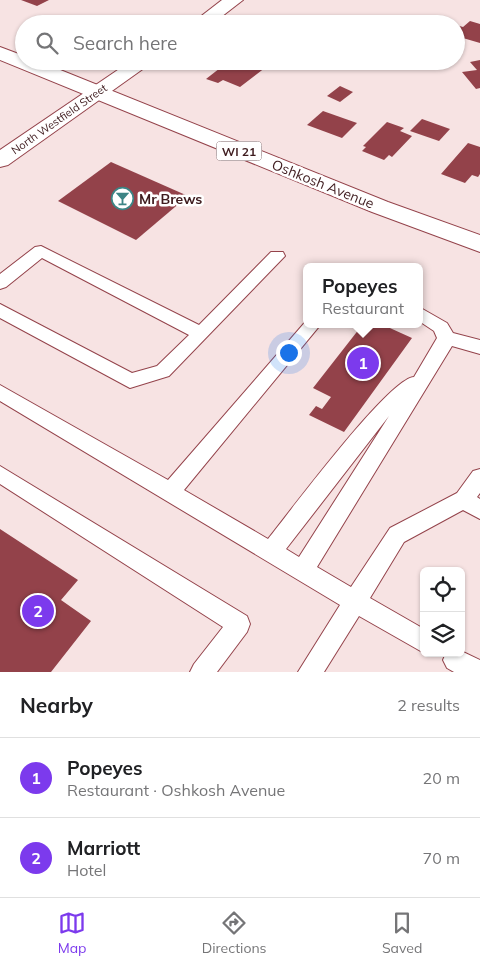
<!DOCTYPE html>
<meta charset="utf-8">
<style>
:root{--surface:#fff;--page:#f2f2f2;--text:#202124;--muted:#757577;--line:#e0e0e0;--accent:#7c3aed}
body{margin:0;font-family:Mulish,sans-serif;background:var(--page);color:var(--text)}
.controls{position:absolute;right:15px;bottom:15px;display:grid;overflow:hidden;border-radius:8px;box-shadow:0 1px 4px #0004}
.controls button{width:45px;height:45px;display:grid;place-items:center;padding:0;border:0;border-bottom:1px solid var(--line);background:var(--surface);color:var(--text);font:25px sans-serif}
.you{position:absolute;left:288px;top:352px;width:18px;height:18px;margin:-12px;border:4px solid #fff;border-radius:50%;background:#1a73e8;box-shadow:0 0 0 8px #1a73e833}
.badge{display:grid;place-items:center;width:32px;height:32px;border-radius:50%;background:var(--accent);color:#fff;font-size:16px;font-weight:700}
.pin{position:absolute;translate:-50% -50%;border:2px solid #fff;box-shadow:0 1px 5px #0006}
.popup{position:absolute;left:303px;top:263px;width:120px;height:65px;box-sizing:border-box;display:grid;place-content:center;border-radius:8px;background:var(--surface);filter:drop-shadow(0 1px 4px #0005);font-size:16px;white-space:nowrap;color:var(--muted)}
.popup b{font-size:19px;color:var(--text)}
.popup::after{content:'';position:absolute;left:50%;top:100%;margin-left:-10px;border:10px solid transparent;border-top-color:var(--surface)}
.list{margin:0;padding:0;list-style:none}
h2{display:flex;justify-content:space-between;align-items:center;height:65px;margin:0;padding:0 20px;font-size:21px}
h2 small{font-size:16px;font-weight:400;color:var(--muted)}
.list li{display:grid;grid-template-columns:32px 1fr auto;gap:15px;align-items:center;box-sizing:border-box;height:80px;padding:0 20px;border-top:1px solid var(--line)}
.list b{display:block;font-size:19px;white-space:nowrap}
.list p{margin:0;font-size:16px;white-space:nowrap;color:var(--muted)}
.list em{font-size:16px;font-style:normal;color:var(--muted)}
.icon{flex:none;width:28px;height:28px;fill:none;stroke:currentColor;stroke-width:2;stroke-linecap:round;stroke-linejoin:round}
.map{position:relative;flex:none;width:480px;height:672px;overflow:hidden}
.search{position:absolute;background:var(--surface);box-shadow:0 1px 4px #0004;left:15px;right:15px;top:15px;height:55px;display:flex;align-items:center;gap:12px;box-sizing:border-box;padding:0 18px;border-radius:28px;color:var(--muted);font-size:19px}
.sheet{height:225px;background:var(--surface)}
nav{display:flex;justify-content:space-around;align-items:center;box-sizing:border-box;height:70px;border-top:1px solid var(--line);background:var(--surface);font-size:14px;color:var(--muted)}
nav a{display:grid;justify-items:center;gap:2px}
nav .on{color:var(--accent)}
.map>svg:first-child{display:block}
.building{fill:#93424a}
.lines{fill:none;stroke-linecap:round;stroke-linejoin:round}
.service-casing{stroke:#94434b;stroke-width:2}
.minor-casing{stroke:#94434b;stroke-width:2}
.primary-casing{stroke:#94434b;stroke-width:2}
.service{fill:#fff;fill-rule:evenodd}
.minor{fill:#fff;fill-rule:evenodd}
.primary{fill:#fff;fill-rule:evenodd}
.labels{text-anchor:middle;dominant-baseline:central;stroke-width:5;stroke-linejoin:round;paint-order:stroke}
.far-street-label{font-size:11px;fill:#3e1b1e;stroke:#fff}
.shield{fill:#fff;stroke:#785f62;stroke-width:1}
.shield-label{font-size:12px;font-weight:bold;fill:#3e1b1e}
.street-label{font-size:14px;fill:#3e1b1e;stroke:#fff}
.poi-label{font-size:14px;font-weight:bold;fill:#3e1b1e;stroke:#fff;text-anchor:start}
</style>
<div class="map">
<svg width="480" height="672" viewBox="0 0 480 672">
<rect width="100%" height="100%" fill="#f7e3e3"/>
<g class="building">
<path d="M 21,0 L 49,0 L 37,6 Z"/>
<path d="M 355,18 L 371,23 L 371,24 L 349,24 Z"/>
<path d="M 470,21 L 480,24 L 480,43 L 456,36 L 456,25 L 463,27 Z"/>
<path d="M 480,60 L 480,88 L 476,89 L 462,72 L 477,70 L 470,62 Z"/>
<path d="M 229,61 L 274,61 L 240,87 L 223,80 L 218,83 L 206,79 Z"/>
<path d="M 340,86 L 353,92 L 340,102 L 327,96 Z"/>
<path d="M 323,111 L 357,123 L 342,138 L 307,125 Z"/>
<path d="M 422,119 L 450,129 L 439,141 L 410,131 Z"/>
<path d="M 387,122 L 404,128 L 400,131 L 412,136 L 392,157 L 389,155 L 384,160 L 362,151 L 366,147 L 363,146 Z"/>
<path d="M 468,143 L 480,147 L 480,174 L 478,177 L 472,175 L 465,183 L 441,174 Z"/>
<path d="M 111,162 L 188,196 L 136,240 L 58,201 Z"/>
<path d="M 363,324 L 381,324 L 412,338 L 344,432 L 309,415 L 316,406 L 322,409 L 331,397 L 313,388 Z"/>
<path d="M 0,529 L 78,580 L 61,600 L 91,621 L 51,672 L 0,672 Z"/>
</g>
<g class="lines">
<defs>
<g id="service">
<path d="M 41,246 L 199,325 L 271,252 L 283,252 L 285,256 L 169,376 L 130,388 L 0,318 L 0,304 L 132,373 L 157,366 L 189,335 L 42,258 L 6,287 L 0,289 L 0,274 L 35,247 Z"/>
<path d="M 419,307 L 447,323 L 453,333 L 480,340 L 480,354 L 452,346 L 317,567 L 351,587 L 390,528 L 457,493 L 473,471 L 480,469 L 480,493 L 477,497 L 480,499 L 480,519 L 463,510 L 404,542 L 370,598 L 424,629 L 424,653 L 359,616 L 324,672 L 298,672 L 340,605 L 0,401 L 0,385 L 168,480 L 307,320 L 307,324 L 321,324 L 184,490 L 268,539 C 289,513 389,378 414,377 L 437,338 L 434,331 L 419,321 ZM 389,416 L 299,557 L 286,549 Z"/>
<path d="M 0,466 L 247,616 L 250,624 L 247,632 L 217,672 L 190,672 L 194,664 L 223,627 L 0,484 Z"/>
<path d="M 461,651 L 480,660 L 480,672 L 454,672 L 447,668 L 443,660 L 446,653 L 461,653 Z"/>
</g>
<g id="minor">
<path d="M 222,0 L 243,0 L 212,24 L 191,24 Z"/>
<path d="M 131,61 L 154,61 L 8,165 L 0,167 L 0,150 Z"/>
</g>
<path id="primary" d="M 0,47 L 24,56 L 24,61 L 38,61 L 388,202 L 480,235 L 480,252 L 372,212 L 0,60 Z"/>
</defs>
<use href="#service" class="service-casing"/>
<use href="#minor" class="minor-casing"/>
<use href="#primary" class="primary-casing"/>
<use href="#service" class="service"/>
<use href="#minor" class="minor"/>
<use href="#primary" class="primary"/>
</g>
<defs>
<symbol id="bar-ring" viewBox="-11 -11 22 22"><circle r="9.5" fill="#fff" stroke="#3c8485" stroke-width="1.5"/><path d="M-6-5H6L.8 .8V4.5H3.5V6h-7V4.5H-.8V.8Z" fill="#3c8485"/></symbol>
</defs>
<g fill-rule="evenodd">
<use href="#bar-ring" x="110" y="186" width="25" height="25"/>
</g>
<g class="labels">
<g class="far-street-label">
<text transform="translate(59 119) rotate(-35)">North Westfield Street</text>
</g>
<rect class="shield" x="216.5" y="141.5" width="45" height="19" rx="4"/>
<g class="shield-label">
<text x="239" y="151">WI 21</text>
</g>
<g class="street-label">
<text transform="translate(323 184) rotate(22)">Oshkosh Avenue</text>
</g>
<g class="poi-label">
<text x="139" y="199">Mr Brews</text>
</g>
</g>
</svg>
<div class="controls">
<button><svg class="icon" aria-label="locate" viewBox="0 0 24 24"><circle cx="12" cy="12" r="6"/><path d="M12 2v4M12 18v4M2 12h4M18 12h4"/></svg></button>
<button><svg class="icon" aria-label="layers" viewBox="0 0 24 24"><path d="M12 4l9 5-9 5-9-5zM3 14l9 5 9-5"/></svg></button>
</div>
<div class="you"></div>
<div class="pin badge" style="left:363px;top:363px">1</div>
<div class="popup"><b>Popeyes</b>Restaurant</div>
<div class="pin badge" style="left:38px;top:611px">2</div>
<div class="search"><svg class="icon" aria-label="search" viewBox="0 0 24 24"><circle cx="10" cy="10" r="6"/><path d="M15 15l6 6"/></svg>Search here</div>
</div>
<section class="sheet">
<h2>Nearby<small>2 results</small></h2>
<ul class="list">
<li><span class="badge">1</span><div><b>Popeyes</b><p>Restaurant · Oshkosh Avenue</p></div><em>20 m</em></li>
<li><span class="badge">2</span><div><b>Marriott</b><p>Hotel</p></div><em>70 m</em></li>
</ul>
</section>
<nav>
<a class="on"><svg class="icon" aria-label="map" viewBox="0 0 24 24"><path d="M3 6l6-2 6 2 6-2v14l-6 2-6-2-6 2zM9 4v14M15 6v14"/></svg>Map</a>
<a><svg class="icon" aria-label="directions" viewBox="0 0 24 24"><path d="M12 3l9 9-9 9-9-9zM9 14v-3h6M13 9l2 2-2 2"/></svg>Directions</a>
<a><svg class="icon" aria-label="saved" viewBox="0 0 24 24"><path d="M7 4h10v16l-5-4-5 4z"/></svg>Saved</a>
</nav>
